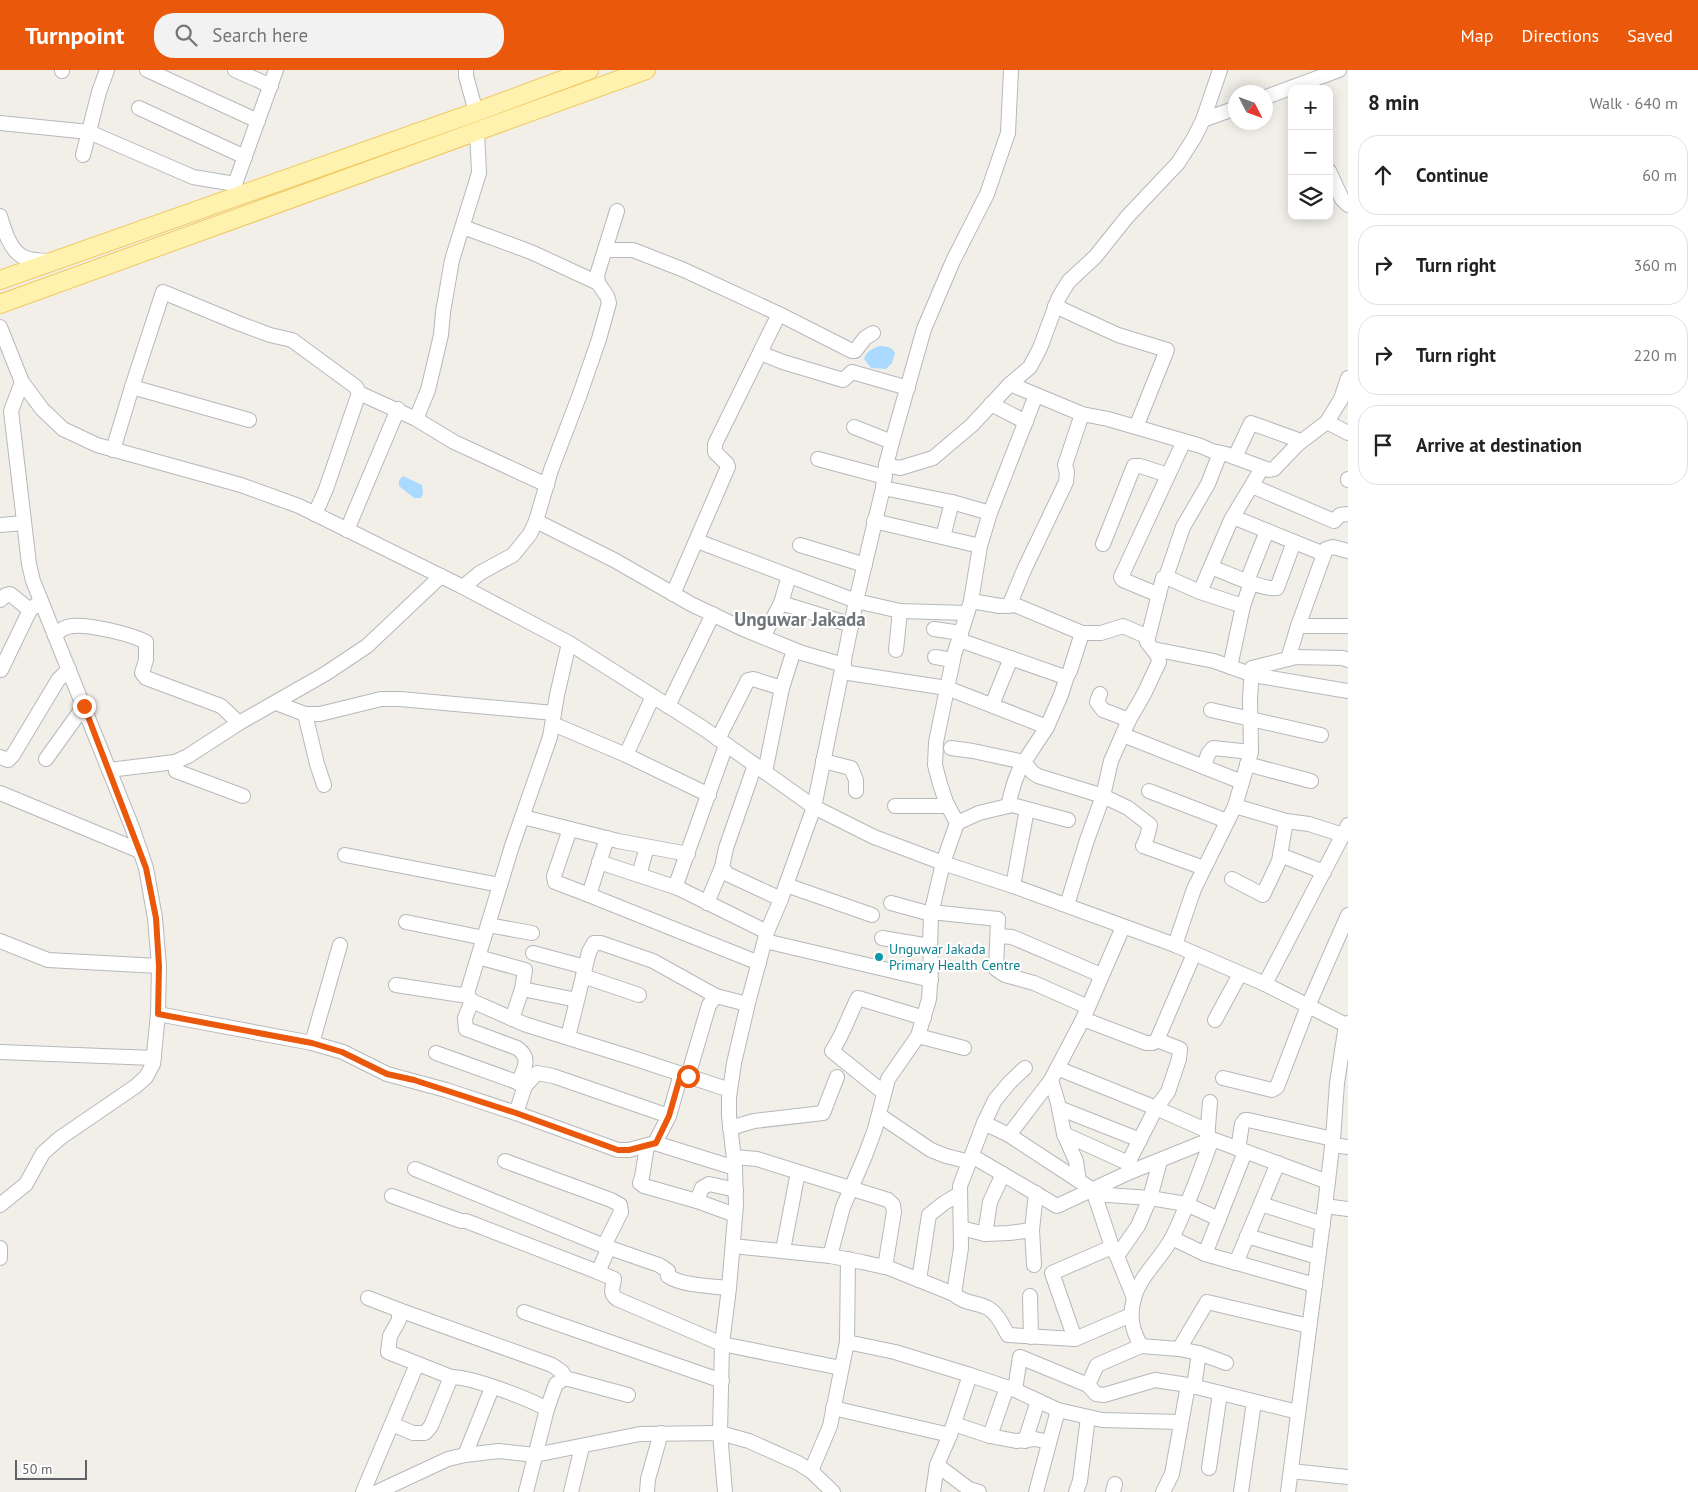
<!DOCTYPE html>
<meta charset="utf-8">
<style>
:root{--surface:#fff;--page:#f2f2f2;--text:#222;--muted:#767676;--line:#e0e0e0;--accent:#ea580c}
body{margin:0;font-family:"PT Sans",sans-serif;background:var(--page);color:var(--text)}
.controls{position:absolute;right:15px;top:15px;display:grid;overflow:hidden;border-radius:10px;box-shadow:0 2px 12px #0003}
.controls button{width:45px;height:45px;display:grid;place-items:center;padding:0;border:0;border-bottom:1px solid var(--line);background:var(--surface);color:var(--text);font:25px sans-serif}
.compass{position:absolute;left:1228px;top:15px;width:45px;height:45px;border-radius:50%;background:var(--surface);box-shadow:0 2px 12px #0003;rotate:132deg}
.scale{position:absolute;left:15px;bottom:12px;width:72px;box-sizing:border-box;padding-left:5px;border:2px solid #5f6368;border-top:0;font-size:14px;line-height:18px;white-space:nowrap;color:#5f6368;-webkit-text-stroke:4px #fff;paint-order:stroke}
.stop{position:absolute;width:15px;height:15px;margin:-11px;border:4px solid #ea580c;border-radius:50%;background:#fff}
.stop.end{background:#ea580c;border-color:#fff;box-shadow:0 1px 5px #0008}
.list{margin:0;padding:0;list-style:none}
h2{display:flex;justify-content:space-between;align-items:center;height:65px;margin:0;padding:0 20px;font-size:21px}
h2 small{font-size:16px;font-weight:400;color:var(--muted)}
.list li{display:grid;grid-template-columns:32px 1fr auto;gap:15px;align-items:center;box-sizing:border-box;height:80px;margin:0 10px 10px;padding:0 10px;border:1px solid var(--line);border-radius:20px}
.list b{display:block;font-size:19px;white-space:nowrap}
.list em{font-size:16px;font-style:normal;color:var(--muted)}
.icon{flex:none;width:28px;height:28px;fill:none;stroke:currentColor;stroke-width:2;stroke-linecap:round;stroke-linejoin:round}
.map{position:relative;flex:none;width:1348px;height:1422px;overflow:hidden}
header{display:flex;align-items:center;gap:30px;box-sizing:border-box;height:70px;padding:0 25px;background:var(--accent);color:#fff}
header strong{font-size:24px}
nav{display:flex;gap:28px;margin-inline-start:auto;font-size:18px}
.search{width:350px;height:45px;background:var(--page);display:flex;align-items:center;gap:12px;box-sizing:border-box;padding:0 18px;border-radius:20px;color:var(--muted);font-size:19px}
main{display:flex}
aside{flex:1;background:var(--surface)}
.map>svg:first-child{display:block}
.water{fill:#aadaff}
.lines{fill:none;stroke-linecap:round;stroke-linejoin:round}
.minor-casing{stroke:#b5b8bc;stroke-width:16}
.major-casing{stroke:#f2c960;stroke-width:20}
.minor{stroke:#fff;stroke-width:14}
.major{stroke:#fff2af;stroke-width:18}
.route{stroke:#ea580c;stroke-width:6}
.culture-dot{fill:#0f9aa8;stroke:#fff;stroke-width:2}
.labels{text-anchor:middle;dominant-baseline:central;stroke-width:4;stroke-linejoin:round;paint-order:stroke}
.culture-label{font-size:14px;fill:#0d838f;stroke:#fff;text-anchor:start}
.district-label{font-size:19px;font-weight:bold;fill:#70757a;stroke:#fff}
</style>
<header>
<strong>Turnpoint</strong>
<div class="search"><svg class="icon" aria-label="search" viewBox="0 0 24 24"><circle cx="10" cy="10" r="6"/><path d="M15 15l6 6"/></svg>Search here</div>
<nav><a>Map</a><a>Directions</a><a>Saved</a></nav>
</header>
<main>
<div class="map">
<svg width="1348" height="1422" viewBox="0 0 1348 1422">
<rect width="100%" height="100%" fill="#f1efe8"/>
<g class="water">
<path d="M 880,276 C 886,276 892,277 895,283 L 892,293 L 886,299 L 871,298 L 864,289 C 866,281 873,278 880,276 Z"/>
<path d="M 403,406 L 422,415 L 423,424 L 421,428 L 414,428 L 399,416 L 399,410 Z"/>
</g>
<g class="lines">
<defs>
<g id="minor">
<path d="M 62,0 L 62,1"/>
<path d="M 147,0 L 258,51"/>
<path d="M 235,0 L 271,16"/>
<path d="M 466,0 L 466,6 L 476,42"/>
<path d="M 1266,27 L 1339,0"/>
<path d="M 139,38 L 245,87"/>
<path d="M 1203,50 L 1236,38"/>
<path d="M 0,53 L 89,62 L 193,107 L 235,114 L 276,0"/>
<path d="M 83,85 L 99,22 L 107,0"/>
<path d="M 1329,101 L 1342,129 L 1348,135"/>
<path d="M 0,146 C 4,159 9,177 20,185 C 28,191 42,191 51,191"/>
<path d="M 463,157 L 531,182 L 598,213"/>
<path d="M 605,180 L 633,180 L 684,200 L 779,244 L 852,281 L 855,281 L 865,268 L 873,263"/>
<path d="M 1055,236 L 1118,265 L 1167,280 L 1136,357"/>
<path d="M 0,257 L 22,312 L 42,339 L 63,359 L 97,375 L 241,415 L 299,436 L 463,517 L 569,573 L 703,658 L 814,737 L 874,767 L 943,793 L 1013,816 L 1175,875 L 1265,914 L 1348,956"/>
<path d="M 760,283 L 783,292 L 843,310 L 852,302 L 908,318"/>
<path d="M 1010,314 L 1082,344 L 1108,349 L 1201,376 L 1212,381 L 1226,384 L 1269,400 L 1274,399 L 1298,374 L 1327,352 L 1341,329 L 1348,308"/>
<path d="M 132,317 L 249,350"/>
<path d="M 359,323 L 416,349 L 428,320 L 441,265 L 443,242 L 452,190 L 479,103 L 477,61"/>
<path d="M 991,334 L 1026,352"/>
<path d="M 416,349 L 454,372 L 547,415"/>
<path d="M 1327,352 L 1348,363"/>
<path d="M 854,357 L 892,372"/>
<path d="M 113,380 L 132,317 L 163,222 L 238,253 L 270,265 L 292,270 L 356,317 L 359,323 L 326,419 L 315,444"/>
<path d="M 1235,387 L 1251,353 L 1301,371"/>
<path d="M 818,389 L 885,407"/>
<path d="M 886,395 L 900,398 L 933,388 L 972,355 L 1010,314 L 1030,297 L 1040,278 L 1059,227 L 1069,211 L 1095,187 L 1127,147 L 1178,93 L 1194,68 L 1203,50 L 1220,0"/>
<path d="M 1348,409 L 1348,410"/>
<path d="M 1252,416 L 1334,451 L 1340,445 L 1348,444"/>
<path d="M 883,418 L 952,432 L 990,443"/>
<path d="M 1233,447 L 1324,484"/>
<path d="M 536,451 L 614,490 L 691,534 L 741,558 L 802,583 L 844,595"/>
<path d="M 874,451 L 980,476"/>
<path d="M 0,455 L 24,453"/>
<path d="M 347,460 L 398,339"/>
<path d="M 943,467 L 952,432"/>
<path d="M 697,471 L 856,531 L 900,541 L 967,543"/>
<path d="M 1103,474 L 1134,396 L 1140,396 L 1168,405"/>
<path d="M 800,475 L 865,495"/>
<path d="M 1211,497 C 1225,502 1264,521 1277,518 L 1294,472"/>
<path d="M 1166,507 L 1183,457 L 1208,414 L 1220,383"/>
<path d="M 1247,511 L 1267,461"/>
<path d="M 463,517 L 480,503 L 513,485 L 530,464 L 536,451 L 551,400 L 580,324 L 599,269 L 609,233 L 607,226 L 598,213 L 597,205 L 617,141"/>
<path d="M 1200,522 L 1231,450 L 1262,398"/>
<path d="M 673,524 L 728,397 L 727,394 L 715,382 L 715,374 L 779,244"/>
<path d="M 1159,525 L 1123,510 L 1121,507 L 1184,371"/>
<path d="M 0,530 L 6,525 L 10,524 L 30,540"/>
<path d="M 971,531 L 1000,536 L 1015,535 L 1082,563 L 1101,563 L 1123,556 L 1148,567"/>
<path d="M 781,533 L 852,555"/>
<path d="M 1009,536 L 1024,500 L 1066,412 L 1067,402 L 1065,395 L 1082,344"/>
<path d="M 1298,556 L 1326,479 L 1333,477 L 1348,481"/>
<path d="M 934,559 L 961,563"/>
<path d="M 55,566 C 59,560 65,557 72,556 C 89,554 131,564 146,572 L 146,590 L 142,603 L 146,608 L 221,636 L 239,653"/>
<path d="M 763,567 L 781,533 L 789,506"/>
<path d="M 959,570 L 1062,606 L 1067,606 L 1070,601 L 1082,563"/>
<path d="M 1153,579 L 1214,591 L 1253,605 L 1348,621"/>
<path d="M 896,580 L 900,541"/>
<path d="M 935,587 L 953,590"/>
<path d="M 1288,589 L 1298,556 L 1348,556"/>
<path d="M 1230,597 L 1243,536 L 1251,513"/>
<path d="M 1,600 L 30,540 L 41,531"/>
<path d="M 842,602 L 947,618 L 1047,657 L 1024,692 L 1033,703 L 1038,706 L 1103,726 L 1128,738 L 1150,755 L 1147,767 L 1143,776 L 1204,798"/>
<path d="M 1100,624 L 1097,632 L 1103,640 L 1129,650"/>
<path d="M 276,633 L 305,644 L 320,644 L 381,629 L 400,629 L 554,643"/>
<path d="M 992,635 L 1011,588"/>
<path d="M 668,636 L 713,544"/>
<path d="M 1211,640 L 1321,665"/>
<path d="M 305,644 L 317,694 L 324,715"/>
<path d="M 553,654 L 626,685 L 709,725"/>
<path d="M 1047,657 L 1061,625 L 1067,606"/>
<path d="M 1123,665 L 1242,712"/>
<path d="M 718,669 L 748,610 L 753,609 L 782,618"/>
<path d="M 951,678 L 973,681 L 1024,692 C 1015,705 1012,721 1008,736"/>
<path d="M 626,685 L 653,626"/>
<path d="M 0,687 L 8,690 L 13,685 L 58,610 L 69,599"/>
<path d="M 46,689 L 84,636"/>
<path d="M 823,691 L 851,698 L 856,710 L 856,721"/>
<path d="M 1247,694 L 1311,711"/>
<path d="M 755,695 L 726,778 L 722,797 L 727,804 L 781,829"/>
<path d="M 1204,697 L 1208,684 L 1213,678 L 1251,682"/>
<path d="M 109,700 L 175,692"/>
<path d="M 765,702 L 782,618 L 794,580"/>
<path d="M 1149,721 L 1227,751"/>
<path d="M 0,723 L 140,781"/>
<path d="M 243,726 L 176,701 L 175,692 L 188,686 L 239,653 L 325,604 L 367,576 L 441,506"/>
<path d="M 895,736 L 948,736"/>
<path d="M 1235,736 L 1286,751 L 1309,754 L 1343,765"/>
<path d="M 523,747 L 618,771 L 688,784"/>
<path d="M 957,753 L 946,732 L 940,714 L 935,695 L 936,672 L 954,585 L 971,531 L 980,476 L 990,443 L 1036,325"/>
<path d="M 570,759 L 554,806 L 555,812 L 589,825"/>
<path d="M 607,768 L 589,825 L 759,893"/>
<path d="M 345,785 L 500,815"/>
<path d="M 1280,785 L 1324,802"/>
<path d="M 599,792 L 678,818 L 767,862"/>
<path d="M 639,805 L 647,777"/>
<path d="M 1232,809 L 1263,825 L 1279,791 L 1286,751"/>
<path d="M 786,815 L 872,845"/>
<path d="M 1013,816 L 1027,739"/>
<path d="M 678,818 L 677,812 L 726,675"/>
<path d="M 707,833 L 722,797"/>
<path d="M 891,833 L 931,844"/>
<path d="M 1067,835 L 1087,770 L 1103,726 L 1111,691 L 1129,650 L 1144,624 L 1159,592 L 1158,586 L 1147,572 L 1163,508 L 1166,507 L 1200,522 L 1243,536"/>
<path d="M 931,842 L 998,849 L 996,899 L 1005,905 L 1034,913 L 1088,937"/>
<path d="M 406,852 L 484,868"/>
<path d="M 488,855 L 532,863"/>
<path d="M 998,866 L 1012,867 L 1101,905"/>
<path d="M 882,868 L 930,876"/>
<path d="M 0,871 L 48,890 L 159,896"/>
<path d="M 765,871 L 931,910"/>
<path d="M 1175,875 L 1194,819 L 1235,736 L 1251,682 L 1250,629 L 1252,598 L 1296,587 L 1343,588 L 1348,590"/>
<path d="M 533,883 L 585,897"/>
<path d="M 478,887 L 525,900 L 522,919"/>
<path d="M 583,906 L 639,925"/>
<path d="M 1265,914 L 1348,755"/>
<path d="M 396,915 L 468,926 L 472,931 L 524,954 L 633,988 L 730,1020"/>
<path d="M 468,926 L 468,920 L 512,776 L 550,667 L 557,625 L 569,573"/>
<path d="M 472,931 L 465,948 L 466,959 L 517,978 C 532,988 524,999 518,1013"/>
<path d="M 158,944 L 312,973 L 343,982 L 387,1004 L 446,1020 L 516,1043 L 618,1080 L 629,1080 L 655,1073 L 669,1046 L 681,1004"/>
<path d="M 512,949 L 522,919 L 577,930"/>
<path d="M 1083,949 L 1146,973 L 1153,973 L 1157,970 L 1194,884"/>
<path d="M 1215,950 L 1240,904"/>
<path d="M 918,966 L 964,978"/>
<path d="M 568,967 L 589,882 L 594,873 L 601,873 L 653,891 L 716,926"/>
<path d="M 312,973 L 340,875"/>
<path d="M 0,982 L 154,988"/>
<path d="M 436,983 L 525,1015"/>
<path d="M 1057,998 L 1156,1038 L 1208,1061"/>
<path d="M 688,1006 L 709,935 L 716,926 L 747,934"/>
<path d="M 1223,1008 L 1272,1020 L 1277,1017 L 1308,936 L 1348,845"/>
<path d="M 1051,1010 L 1058,1033 L 1064,1064 L 1076,1091 L 1079,1111"/>
<path d="M 884,1023 L 832,981 C 843,965 849,945 858,928 L 924,948"/>
<path d="M 1059,1038 L 1140,1070"/>
<path d="M 516,1043 L 525,1016 L 537,1003 L 553,1006 L 669,1046"/>
<path d="M 879,1045 L 931,1080 L 946,1086 L 970,1092"/>
<path d="M 984,1053 L 1009,1065 L 1093,1120 L 1112,1177 L 1117,1186 L 1134,1228"/>
<path d="M 730,1058 L 754,1051 L 823,1043 L 837,1007"/>
<path d="M 1064,1064 L 1128,1093 L 1130,1101"/>
<path d="M 1009,1065 L 1051,1010 L 1083,949 L 1123,857"/>
<path d="M 1207,1069 L 1210,1032"/>
<path d="M 655,1073 L 735,1098"/>
<path d="M 1332,1075 L 1348,1077"/>
<path d="M 647,1076 L 642,1107 L 640,1113 L 644,1116 L 697,1131 L 735,1145"/>
<path d="M 1238,1079 L 1242,1054 L 1245,1050 L 1248,1050 L 1333,1069"/>
<path d="M 972,1086 L 1057,1136 L 1130,1102 L 1212,1069 L 1328,1112"/>
<path d="M 734,1087 L 757,1089 L 888,1130 L 893,1135 L 894,1142 L 885,1197"/>
<path d="M 505,1091 L 611,1130 L 620,1135 L 621,1142 L 604,1176 L 659,1195 L 668,1201 L 668,1206 C 683,1216 711,1216 729,1218"/>
<path d="M 1128,1093 L 1156,1038 L 1168,1022 L 1179,989 L 1180,979 L 1157,970"/>
<path d="M 415,1099 L 604,1176 L 607,1182 L 598,1202"/>
<path d="M 1094,1124 L 1150,1128 L 1186,1134 L 1219,1149"/>
<path d="M 392,1126 L 461,1151 L 466,1151 L 598,1202 L 614,1209 C 613,1218 609,1223 617,1229 L 722,1274 L 841,1298"/>
<path d="M 697,1131 L 702,1118 L 709,1114 L 736,1120"/>
<path d="M 1261,1134 L 1323,1154"/>
<path d="M 0,1135 L 26,1114 L 43,1083 L 60,1068 L 136,1016 L 146,1007 L 153,994 L 158,944 L 159,896 L 155,848 L 146,798 L 132,757 L 33,511 L 29,494 L 11,341 L 22,312"/>
<path d="M 1325,1136 L 1348,1139"/>
<path d="M 961,1158 L 985,1164 L 1009,1163 L 1032,1160"/>
<path d="M 985,1164 L 990,1132 L 1003,1104"/>
<path d="M 1247,1166 L 1318,1187"/>
<path d="M 1172,1168 L 1205,1184 L 1315,1215"/>
<path d="M 733,1176 L 830,1186 L 862,1192 L 889,1198 L 954,1224 C 964,1234 977,1232 988,1238 C 998,1244 1003,1256 1008,1265 L 1075,1269 L 1131,1245"/>
<path d="M 0,1178 L 0,1188"/>
<path d="M 783,1180 L 798,1102"/>
<path d="M 1205,1184 L 1245,1082"/>
<path d="M 830,1186 L 843,1137 L 865,1086 L 875,1059 L 888,1009 L 918,966 L 929,929 L 931,898 L 930,876 L 931,844 L 943,793 L 957,753 L 979,743 L 1012,735 L 1068,750"/>
<path d="M 1117,1186 L 1138,1156 L 1150,1128 L 1160,1091"/>
<path d="M 1236,1193 L 1278,1093"/>
<path d="M 1034,1195 L 1032,1160 L 1036,1123"/>
<path d="M 919,1210 L 929,1145 L 944,1133 L 959,1124"/>
<path d="M 954,1224 L 961,1178 L 960,1116 L 984,1053 L 995,1030 L 1010,1012 L 1025,998"/>
<path d="M 1030,1226 L 1031,1267"/>
<path d="M 368,1228 L 399,1240 L 399,1250 L 390,1266 L 388,1282 L 451,1307 C 472,1307 527,1328 547,1339 L 526,1422"/>
<path d="M 399,1240 L 552,1295 L 562,1302 L 565,1308 L 628,1325"/>
<path d="M 524,1242 L 722,1311"/>
<path d="M 1075,1269 L 1052,1203 L 1112,1177"/>
<path d="M 847,1272 L 895,1282 L 970,1305 L 1015,1320 L 1058,1340 L 1102,1350 L 1181,1352"/>
<path d="M 1141,1276 C 1132,1260 1129,1246 1134,1228 C 1141,1204 1162,1188 1173,1166 C 1188,1135 1200,1102 1212,1069"/>
<path d="M 1179,1279 L 1207,1232 L 1309,1256"/>
<path d="M 1088,1315 L 1097,1295 L 1141,1276 L 1179,1279 L 1199,1283 L 1226,1293"/>
<path d="M 1194,1317 L 1199,1283"/>
<path d="M 1015,1320 L 1020,1287 L 1088,1315 L 1096,1324 L 1104,1325 L 1155,1310 L 1188,1315 L 1298,1342"/>
<path d="M 833,1338 L 950,1365"/>
<path d="M 547,1339 L 556,1314 L 565,1308"/>
<path d="M 392,1354 L 413,1363 L 425,1363 L 431,1356 L 451,1307"/>
<path d="M 954,1354 L 990,1366 L 1007,1317"/>
<path d="M 990,1366 L 1016,1371 L 1035,1369 L 1049,1372"/>
<path d="M 1025,1371 L 1038,1331"/>
<path d="M 465,1385 L 492,1318"/>
<path d="M 937,1395 L 969,1419 L 979,1422"/>
<path d="M 1209,1398 L 1220,1323"/>
<path d="M 811,1401 L 830,1356 L 847,1272 L 848,1189"/>
<path d="M 1291,1401 L 1348,1407"/>
<path d="M 363,1422 L 417,1294"/>
<path d="M 377,1422 L 448,1389 L 465,1385 L 499,1381 L 535,1385 L 640,1364 L 720,1363 L 749,1371 L 798,1393 L 811,1401 L 833,1422"/>
<path d="M 571,1422 L 582,1377"/>
<path d="M 647,1422 L 648,1409 L 661,1363"/>
<path d="M 725,1422 L 720,1363 L 722,1274 L 729,1218 L 736,1135 L 735,1098 L 729,1046 L 729,1027 L 734,993 L 749,929 L 767,862 L 781,829 L 814,737 L 856,531 L 883,418 L 886,395 L 892,372 L 924,259 L 953,191 L 987,124 L 1008,63 L 1011,0"/>
<path d="M 933,1422 L 937,1395 L 950,1365 L 970,1305"/>
<path d="M 1036,1422 L 1058,1340"/>
<path d="M 1076,1422 L 1080,1411 L 1088,1347"/>
<path d="M 1113,1422 L 1115,1414"/>
<path d="M 1163,1422 L 1172,1404 L 1188,1315"/>
<path d="M 1241,1422 L 1254,1332"/>
<path d="M 1288,1422 L 1325,1136 L 1333,1069 L 1337,1013 L 1346,955 L 1348,953"/>
</g>
<g id="major">
<path d="M 0,210 L 476,42 L 589,0"/>
<path d="M 0,234 L 646,0"/>
</g>
</defs>
<use href="#minor" class="minor-casing"/>
<use href="#major" class="major-casing"/>
<use href="#minor" class="minor"/>
<use href="#major" class="major"/>
</g>
<g class="lines">
<path class="route" d="M 84,636 L 146,798 L 156,848 L 159,896 L 158,944 L 312,973 L 342,982 L 387,1004 L 414,1010 L 516,1043 L 618,1080 L 629,1080 L 656,1073 L 669,1046 L 681,1004 L 688,1006"/>
</g>
<circle class="culture-dot" cx="879" cy="887" r="5"/>
<g class="labels">
<g class="culture-label">
<text x="889" y="879">Unguwar Jakada<tspan x="889" dy="16">Primary Health Centre</tspan></text>
</g>
<g class="district-label">
<text x="800" y="549">Unguwar Jakada</text>
</g>
</g>
</svg>
<div class="controls">
<button>+</button>
<button>−</button>
<button><svg class="icon" aria-label="layers" viewBox="0 0 24 24"><path d="M12 4l9 5-9 5-9-5zM3 14l9 5 9-5"/></svg></button>
</div>
<svg class="compass" viewBox="-18 -18 36 36"><path d="M0-13l5 13h-10z" fill="#e53935"/><path d="M0 13l5-13h-10z" fill="#767676"/></svg>
<div class="scale">50 m</div>
<div class="stop" style="left:688px;top:1006px"></div>
<div class="stop end" style="left:84px;top:636px"></div>
</div>
<aside>
<h2>8 min<small>Walk · 640 m</small></h2>
<ul class="list">
<li><svg class="icon" aria-label="ahead" viewBox="0 0 24 24"><path d="M12 20V5M6 11l6-6 6 6"/></svg><div><b>Continue</b></div><em>60 m</em></li>
<li><svg class="icon" aria-label="right" viewBox="0 0 24 24"><path d="M7 20v-9h11M14 6l5 5-5 5"/></svg><div><b>Turn right</b></div><em>360 m</em></li>
<li><svg class="icon" aria-label="right" viewBox="0 0 24 24"><path d="M7 20v-9h11M14 6l5 5-5 5"/></svg><div><b>Turn right</b></div><em>220 m</em></li>
<li><svg class="icon" aria-label="arrive" viewBox="0 0 24 24"><path d="M6 21V4h12l-3 4 3 4H6"/></svg><div><b>Arrive at destination</b></div></li>
</ul>
</aside>
</main>
